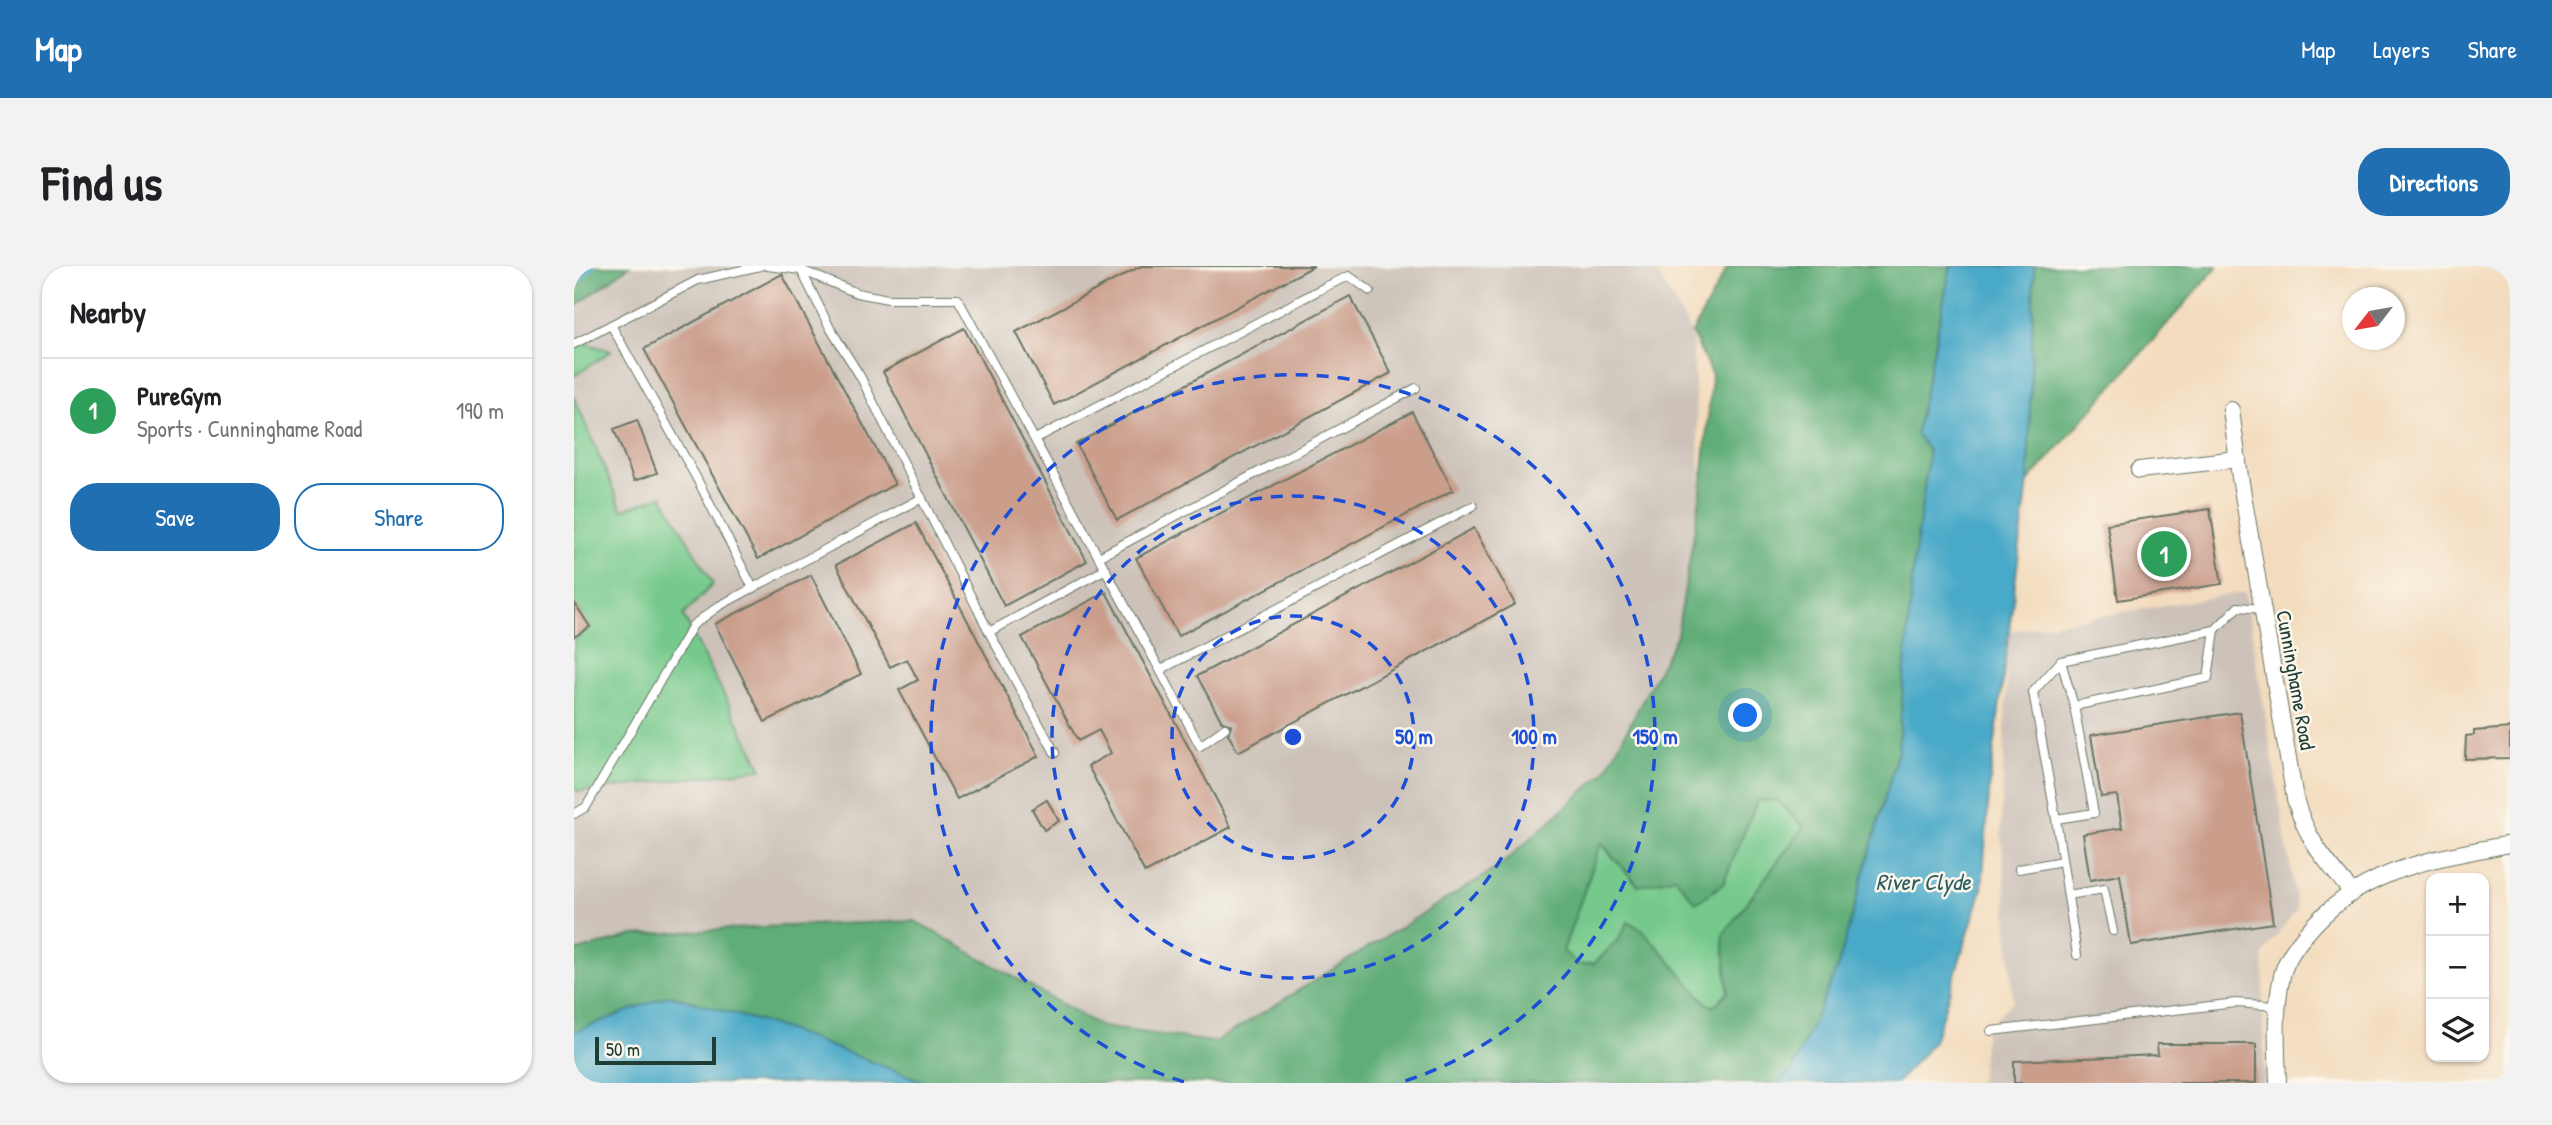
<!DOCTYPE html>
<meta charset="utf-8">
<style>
:root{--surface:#fff;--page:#f2f2f2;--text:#202124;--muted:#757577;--line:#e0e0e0;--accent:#1f6fb2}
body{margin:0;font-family:"Patrick Hand",sans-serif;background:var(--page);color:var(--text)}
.controls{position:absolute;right:21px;bottom:21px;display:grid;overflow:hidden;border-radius:14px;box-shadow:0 2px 5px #0004}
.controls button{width:63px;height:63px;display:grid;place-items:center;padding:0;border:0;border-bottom:2px solid var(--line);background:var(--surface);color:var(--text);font:35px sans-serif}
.compass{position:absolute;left:1768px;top:21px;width:63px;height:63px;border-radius:50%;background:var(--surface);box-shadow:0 2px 5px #0004;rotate:239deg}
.scale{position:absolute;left:21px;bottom:18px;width:121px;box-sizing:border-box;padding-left:7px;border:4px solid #1f3d34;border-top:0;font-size:19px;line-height:24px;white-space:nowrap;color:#1f3d34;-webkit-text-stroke:5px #fbf7ec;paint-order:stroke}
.you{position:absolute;left:1172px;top:450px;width:24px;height:24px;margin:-18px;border:5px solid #fff;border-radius:50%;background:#1a73e8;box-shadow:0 0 0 10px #1a73e833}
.badge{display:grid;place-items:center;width:46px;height:46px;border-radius:50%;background:var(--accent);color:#fff;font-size:23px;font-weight:700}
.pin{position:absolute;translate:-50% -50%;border:4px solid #fff;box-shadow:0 2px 7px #0006}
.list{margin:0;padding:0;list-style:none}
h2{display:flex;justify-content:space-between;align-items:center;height:91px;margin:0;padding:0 28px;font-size:30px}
h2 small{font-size:23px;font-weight:400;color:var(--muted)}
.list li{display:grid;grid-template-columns:46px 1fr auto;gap:21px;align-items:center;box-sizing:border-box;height:105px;padding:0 28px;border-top:2px solid var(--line)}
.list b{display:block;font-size:26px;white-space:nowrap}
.list p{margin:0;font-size:23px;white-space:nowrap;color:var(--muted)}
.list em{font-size:23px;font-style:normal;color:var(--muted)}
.actions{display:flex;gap:14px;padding:21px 28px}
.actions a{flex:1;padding:16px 0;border:2px solid var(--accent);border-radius:28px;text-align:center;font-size:24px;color:var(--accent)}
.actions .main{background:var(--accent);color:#fff}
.icon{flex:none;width:38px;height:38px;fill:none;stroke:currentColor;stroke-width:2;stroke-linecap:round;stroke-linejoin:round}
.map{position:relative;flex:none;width:1936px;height:817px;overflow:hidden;border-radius:28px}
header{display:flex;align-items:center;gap:42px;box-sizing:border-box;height:98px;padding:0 35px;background:var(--accent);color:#fff}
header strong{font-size:33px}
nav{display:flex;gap:38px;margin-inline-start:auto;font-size:24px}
.intro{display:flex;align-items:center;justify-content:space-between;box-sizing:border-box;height:168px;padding:0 42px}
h1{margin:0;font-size:49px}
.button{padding:18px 32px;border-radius:28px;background:var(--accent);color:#fff;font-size:24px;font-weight:700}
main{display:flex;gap:42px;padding:0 42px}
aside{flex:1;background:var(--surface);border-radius:28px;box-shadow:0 2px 5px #0004}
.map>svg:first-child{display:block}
.industrial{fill:#ccc2b9}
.green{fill:#76c98c;stroke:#4a8360;stroke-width:2}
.forest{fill:#60ad78;stroke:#407556;stroke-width:2;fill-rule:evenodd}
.water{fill:#49a9c8;stroke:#34737e;stroke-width:2}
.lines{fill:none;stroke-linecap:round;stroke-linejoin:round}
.stream{stroke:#49a9c8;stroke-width:5}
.building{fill:#cb9e8c}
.service-casing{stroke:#697564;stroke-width:10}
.minor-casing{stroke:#697564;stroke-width:18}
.service{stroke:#fff;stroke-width:8}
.minor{stroke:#fff;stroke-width:16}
.ring{fill:none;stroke:#1d4ed8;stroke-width:3.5;stroke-dasharray:12 9}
.labels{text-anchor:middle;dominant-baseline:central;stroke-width:5;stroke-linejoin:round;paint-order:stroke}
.street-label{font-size:21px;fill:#1f3d34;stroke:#fbf7ec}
.water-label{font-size:23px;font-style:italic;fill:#2c5d60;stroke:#fbf7ec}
.centre{fill:#1d4ed8;stroke:#fbf7ec;stroke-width:3.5}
.ring-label{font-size:21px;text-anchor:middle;font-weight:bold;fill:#1d4ed8;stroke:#fbf7ec;stroke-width:5;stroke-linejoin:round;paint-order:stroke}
</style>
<header>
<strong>Map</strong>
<nav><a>Map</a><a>Layers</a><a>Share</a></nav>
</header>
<div class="intro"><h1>Find us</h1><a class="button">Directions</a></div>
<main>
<aside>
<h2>Nearby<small></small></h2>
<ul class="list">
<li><span class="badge" style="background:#2e9e5b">1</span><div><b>PureGym</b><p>Sports · Cunninghame Road</p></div><em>190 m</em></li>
</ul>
<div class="actions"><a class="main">Save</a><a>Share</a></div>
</aside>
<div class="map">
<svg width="1936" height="817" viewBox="0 0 1936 817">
<rect width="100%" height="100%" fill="#fbf7ec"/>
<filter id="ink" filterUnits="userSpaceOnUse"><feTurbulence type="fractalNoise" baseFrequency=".0143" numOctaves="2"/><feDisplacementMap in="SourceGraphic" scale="14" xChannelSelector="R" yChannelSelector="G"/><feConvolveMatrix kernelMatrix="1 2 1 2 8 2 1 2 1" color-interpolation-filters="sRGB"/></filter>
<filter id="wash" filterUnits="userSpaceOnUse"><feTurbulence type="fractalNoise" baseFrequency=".00686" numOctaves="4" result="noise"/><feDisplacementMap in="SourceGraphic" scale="28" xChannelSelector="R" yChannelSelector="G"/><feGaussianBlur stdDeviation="1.57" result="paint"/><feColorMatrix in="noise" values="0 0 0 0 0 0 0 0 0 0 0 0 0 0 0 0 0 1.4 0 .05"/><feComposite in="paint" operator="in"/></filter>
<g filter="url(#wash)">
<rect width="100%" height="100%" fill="#f3dcbe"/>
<g class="industrial">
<path d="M 55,0 L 1079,0 L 1118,67 L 1127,226 L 1103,369 L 1031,506 L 926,600 L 641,776 L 528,761 L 341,655 L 208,660 L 61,669 L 0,686 L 0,41 Z"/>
<path d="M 1671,326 L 1723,642 L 1689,688 L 1690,817 L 1402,817 L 1406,812 L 1412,762 L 1439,735 L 1427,560 L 1435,365 Z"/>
</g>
<g class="green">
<path d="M 10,77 L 37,85 L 0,110 L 0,83 Z"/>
<path d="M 0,130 L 48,244 L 88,230 L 139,318 L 109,349 L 188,503 L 4,526 L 0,520 L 0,374 L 16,361 L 0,336 Z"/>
<path d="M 1202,534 L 1230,561 L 1149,669 L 1154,726 L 1139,741 L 1132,737 L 1068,663 L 1055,656 L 1044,674 L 1021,697 L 1004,699 L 989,685 L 1027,577 L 1064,620 L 1101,611 L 1149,618 L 1183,535 Z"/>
</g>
<g class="forest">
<path d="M 0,0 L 55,0 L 0,41 Z"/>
<path d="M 1154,0 L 1377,0 L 1342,167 L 1355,186 L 1339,303 L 1324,485 L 1264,700 L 1218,804 L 1204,817 L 354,817 L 208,762 L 95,729 L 0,766 L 0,686 L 60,669 L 208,660 L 341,655 L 528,761 L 641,776 L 926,600 L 1031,506 L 1103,369 L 1127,226 L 1138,109 L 1118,67 ZM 1202,534 L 1230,560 L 1149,669 L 1154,726 L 1139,741 L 1132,737 L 1068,663 L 1054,656 L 1044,674 L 1021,697 L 1004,699 L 989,685 L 1027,577 L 1065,620 L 1101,611 L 1122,637 L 1149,618 L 1183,535 Z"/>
<path d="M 1460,0 L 1644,0 L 1454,216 Z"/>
</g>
<g class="water">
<path d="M 1377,0 L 1460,0 L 1454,216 L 1416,514 L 1408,623 L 1360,775 L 1323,817 L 1204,817 L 1218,804 L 1264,700 L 1324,485 L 1339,303 L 1355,186 L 1342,167 Z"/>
<path d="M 95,729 L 208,762 L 354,817 L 0,817 L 0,766 Z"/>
</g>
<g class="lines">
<path class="stream" d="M 0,19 L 19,0"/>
</g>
<g id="blocks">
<g class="building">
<path d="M 567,0 L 740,0 L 480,139 L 442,66 Z"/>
<path d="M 208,8 L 321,218 L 184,293 L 70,83 Z"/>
<path d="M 776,30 L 817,107 L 543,254 L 502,178 Z"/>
<path d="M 390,62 L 513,295 L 430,340 L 309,106 Z"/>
<path d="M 838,146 L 879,224 L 604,370 L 562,292 Z"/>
<path d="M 63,154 L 83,207 L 60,215 L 40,163 Z"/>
<path d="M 1636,243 L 1648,318 L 1544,334 L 1533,258 Z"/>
<path d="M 342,257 L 465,490 L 383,533 L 325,424 L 344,414 L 333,393 L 316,401 L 262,299 Z"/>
<path d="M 900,262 L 941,338 L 664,486 L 654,468 L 657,459 L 648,456 L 623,410 Z"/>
<path d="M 237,309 L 287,408 L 191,456 L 141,358 Z"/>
<path d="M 532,326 L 657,561 L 571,607 L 514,500 L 537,487 L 525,464 L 504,475 L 448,371 Z"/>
<path d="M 0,336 L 16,361 L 0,371 Z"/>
<path d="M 1666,446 L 1699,657 L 1557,679 L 1546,609 L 1516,614 L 1509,568 L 1548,562 L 1543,529 L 1527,531 L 1517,469 Z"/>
<path d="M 1936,462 L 1936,492 L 1891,493 L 1892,470 L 1900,469 L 1900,465 Z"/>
<path d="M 473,534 L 485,555 L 470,564 L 458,543 Z"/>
<path d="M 1583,778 L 1682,778 L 1682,817 L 1440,817 L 1440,795 L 1584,789 Z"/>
</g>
</g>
</g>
<g filter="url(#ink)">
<use href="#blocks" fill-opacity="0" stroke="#697564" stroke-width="2"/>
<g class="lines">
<defs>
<g id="service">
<path d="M 193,0 L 227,4 L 283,27 L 314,33 L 384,33 L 586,404 L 626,480 L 651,462"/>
<path d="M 227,4 L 256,62 L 286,110 L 415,366 L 481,487"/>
<path d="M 37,59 L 123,213 L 179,322"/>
<path d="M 0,78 L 124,14 L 186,0"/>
<path d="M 461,173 L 753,20 L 775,10 L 796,25"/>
<path d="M 525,291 L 842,122"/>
<path d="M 415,366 L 532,303"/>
<path d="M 586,404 L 899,240"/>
<path d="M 1500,440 L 1487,395 L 1641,364"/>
<path d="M 0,548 L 12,541 L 119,359 L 145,340 L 348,232"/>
<path d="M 1482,553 L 1459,426 L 1487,395"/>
<path d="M 1445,603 L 1488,595"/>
<path d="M 1494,629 L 1530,623 L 1539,665"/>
<path d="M 1503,689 L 1482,553 L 1520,547 L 1500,440 L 1634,412 L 1641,364 L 1664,341 L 1688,343"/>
<path d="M 1417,765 L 1662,737 L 1702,740"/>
</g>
<g id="minor">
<path d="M 1657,144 L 1666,211 L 1721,533 C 1733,574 1750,593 1777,625"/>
<path d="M 1565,204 L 1664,193"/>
<path d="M 1704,817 C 1703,781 1700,745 1708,710 C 1711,695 1721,681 1731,669 C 1785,603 1857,593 1936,578"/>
</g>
</defs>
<use href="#service" class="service-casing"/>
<use href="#minor" class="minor-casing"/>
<use href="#service" class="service"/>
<use href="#minor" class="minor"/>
</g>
</g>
<g class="ring">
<circle cx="719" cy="471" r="121"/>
<circle cx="719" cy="471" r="241"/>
<path d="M610 816A362 362 0 1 1 828 816"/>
</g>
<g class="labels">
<g class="street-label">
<text transform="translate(1722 414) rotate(80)">Cunninghame Road</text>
</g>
<g class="water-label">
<text x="1349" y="615">River Clyde</text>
</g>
</g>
<circle cx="719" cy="471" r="10" class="centre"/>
<g class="ring-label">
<text x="840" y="478">50 m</text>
<text x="960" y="478">100 m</text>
<text x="1081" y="478">150 m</text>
</g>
</svg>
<div class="controls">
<button>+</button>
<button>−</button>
<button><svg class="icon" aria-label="layers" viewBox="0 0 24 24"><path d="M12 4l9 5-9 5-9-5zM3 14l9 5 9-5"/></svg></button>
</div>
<svg class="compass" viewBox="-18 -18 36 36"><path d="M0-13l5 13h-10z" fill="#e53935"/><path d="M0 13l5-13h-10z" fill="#757577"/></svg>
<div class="scale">50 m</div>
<div class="you"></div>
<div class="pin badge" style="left:1590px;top:288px;background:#2e9e5b">1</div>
</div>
</main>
